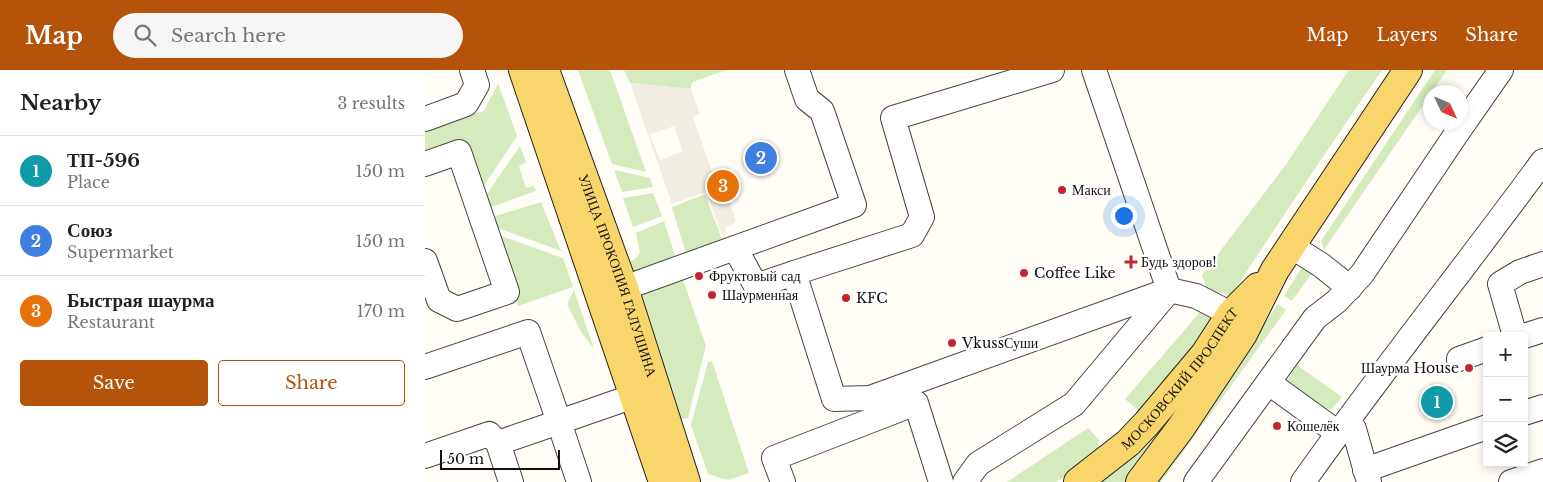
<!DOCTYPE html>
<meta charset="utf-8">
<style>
:root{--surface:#fff;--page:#f6f6f6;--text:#222;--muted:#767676;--line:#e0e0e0;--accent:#b45309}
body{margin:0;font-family:"Libre Baskerville",serif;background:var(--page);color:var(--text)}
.controls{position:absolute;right:15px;bottom:15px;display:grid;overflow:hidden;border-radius:5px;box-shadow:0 2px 8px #0003}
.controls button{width:45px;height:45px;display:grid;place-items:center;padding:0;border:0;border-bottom:1px solid var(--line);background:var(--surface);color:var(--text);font:25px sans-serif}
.compass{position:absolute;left:998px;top:15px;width:45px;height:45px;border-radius:50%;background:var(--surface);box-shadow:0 2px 8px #0003;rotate:134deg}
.scale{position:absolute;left:15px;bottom:12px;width:120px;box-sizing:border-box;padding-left:5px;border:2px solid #111;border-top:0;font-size:14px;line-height:18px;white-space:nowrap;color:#111;-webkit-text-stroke:4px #fff;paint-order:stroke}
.you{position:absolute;left:698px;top:145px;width:18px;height:18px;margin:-12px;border:4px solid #fff;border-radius:50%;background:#1a73e8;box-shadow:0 0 0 8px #1a73e833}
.badge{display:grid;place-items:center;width:32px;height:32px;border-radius:50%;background:var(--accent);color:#fff;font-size:16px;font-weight:700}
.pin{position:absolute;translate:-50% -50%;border:2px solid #fff;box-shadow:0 1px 5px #0006}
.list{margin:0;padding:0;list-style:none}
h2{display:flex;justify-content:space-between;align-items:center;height:65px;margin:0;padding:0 20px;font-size:21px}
h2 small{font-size:16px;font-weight:400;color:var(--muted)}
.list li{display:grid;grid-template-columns:32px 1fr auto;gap:15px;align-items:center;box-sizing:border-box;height:70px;padding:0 20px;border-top:1px solid var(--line)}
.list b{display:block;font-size:19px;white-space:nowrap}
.list p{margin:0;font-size:16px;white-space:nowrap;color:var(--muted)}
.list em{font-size:16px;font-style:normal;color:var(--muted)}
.actions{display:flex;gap:10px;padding:15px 20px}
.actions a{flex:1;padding:11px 0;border:1px solid var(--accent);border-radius:5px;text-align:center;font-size:18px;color:var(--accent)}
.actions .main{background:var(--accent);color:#fff}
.icon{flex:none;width:28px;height:28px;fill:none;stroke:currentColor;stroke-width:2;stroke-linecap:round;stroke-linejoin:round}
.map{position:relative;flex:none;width:1118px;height:412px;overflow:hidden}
header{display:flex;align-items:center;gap:30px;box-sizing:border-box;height:70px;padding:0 25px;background:var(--accent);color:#fff}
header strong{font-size:24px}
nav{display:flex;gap:28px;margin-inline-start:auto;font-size:18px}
.search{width:350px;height:45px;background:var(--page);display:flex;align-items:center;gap:12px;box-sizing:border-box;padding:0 18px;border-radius:28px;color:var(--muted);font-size:19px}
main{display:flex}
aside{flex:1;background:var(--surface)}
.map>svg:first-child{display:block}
.green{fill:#d5ebbd}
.plaza{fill:#f1ede2;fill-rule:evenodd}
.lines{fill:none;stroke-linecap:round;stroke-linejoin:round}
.minor-casing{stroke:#444;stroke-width:26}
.major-casing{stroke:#222;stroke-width:30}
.minor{stroke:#fff;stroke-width:24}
.major{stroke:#f9d66b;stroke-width:28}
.poi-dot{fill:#c4262e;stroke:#fff;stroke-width:2}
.labels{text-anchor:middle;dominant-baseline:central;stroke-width:5;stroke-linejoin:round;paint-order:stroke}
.poi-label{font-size:14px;fill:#111;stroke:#fff;text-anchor:start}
.street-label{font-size:14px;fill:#111;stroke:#fff}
</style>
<header>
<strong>Map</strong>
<div class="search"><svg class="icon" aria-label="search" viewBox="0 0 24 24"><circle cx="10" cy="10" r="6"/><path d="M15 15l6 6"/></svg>Search here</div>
<nav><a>Map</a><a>Layers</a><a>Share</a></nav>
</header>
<main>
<aside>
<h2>Nearby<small>3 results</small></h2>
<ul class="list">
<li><span class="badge" style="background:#0f9aa8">1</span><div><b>ТП-596</b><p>Place</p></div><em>150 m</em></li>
<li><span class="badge" style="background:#3f7fe0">2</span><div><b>Союз</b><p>Supermarket</p></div><em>150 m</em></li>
<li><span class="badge" style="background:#e8710a">3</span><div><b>Быстрая шаурма</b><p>Restaurant</p></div><em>170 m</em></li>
</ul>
<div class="actions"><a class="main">Save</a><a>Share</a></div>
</aside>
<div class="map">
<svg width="1118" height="412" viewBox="0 0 1118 412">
<rect width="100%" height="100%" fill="#fffdf5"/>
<g class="green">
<path d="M 153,0 L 183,0 L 186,3 L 221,102 L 187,94 Z"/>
<path d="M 199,0 L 301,0 L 268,12 L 266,15 L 266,19 L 205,13 Z"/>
<path d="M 924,0 L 957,0 L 885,106 L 806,225 L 782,220 L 777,205 L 860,96 Z"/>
<path d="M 1010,0 L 1022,0 L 899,180 L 896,171 Z"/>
<path d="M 73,13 L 92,66 L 54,123 L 35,70 L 0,82 L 0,59 L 59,41 Z"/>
<path d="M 95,76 L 101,92 L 94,96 L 101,118 L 109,116 L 111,121 L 61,139 L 57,131 Z"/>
<path d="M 189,100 L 225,108 L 228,117 L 197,122 Z"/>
<path d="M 228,123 L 237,146 L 208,157 L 198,128 Z"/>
<path d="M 280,124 L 298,172 L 261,184 L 247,137 Z"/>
<path d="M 116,132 L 136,181 L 67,156 L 64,148 Z"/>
<path d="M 239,151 L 253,195 L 211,210 L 200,193 L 209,190 L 215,183 L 211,163 Z"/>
<path d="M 68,163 L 138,188 L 148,217 L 93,236 Z"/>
<path d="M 876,199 L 890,199 L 867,231 L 859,226 Z"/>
<path d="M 256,204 L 281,276 L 263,348 L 258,349 L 246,335 L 211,226 Z"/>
<path d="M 149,220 L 169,279 L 156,262 L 142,234 Z"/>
<path d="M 853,234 L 861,240 L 736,412 L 729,412 Z"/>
<path d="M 776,241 L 789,250 L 768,281 L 714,341 L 700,329 Z"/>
<path d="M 287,291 L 324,403 L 303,410 L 283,404 L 266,355 L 283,292 Z"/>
<path d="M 872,295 L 917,327 L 907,339 L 892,339 L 865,323 L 862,311 Z"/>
<path d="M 758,328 L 763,331 L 702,412 L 672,412 Z"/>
<path d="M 663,358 L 674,370 L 673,382 L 652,399 L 631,412 L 582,412 Z"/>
</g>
<path class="plaza" d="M 205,13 L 266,19 L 275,44 L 268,47 L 297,131 L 304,129 L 311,152 L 301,157 L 300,171 L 298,168 L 281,122 L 247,134 ZM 249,56 L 258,81 L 235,90 L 225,65 Z"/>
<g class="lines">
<defs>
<g id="minor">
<path d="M 669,0 L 744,220"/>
<path d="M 0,49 L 41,34 L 52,15 L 47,0"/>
<path d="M 0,94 L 34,82 L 82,222 L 32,239 L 14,230 L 0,191"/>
<path d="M 866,176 L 896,195 L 925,218"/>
<path d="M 310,178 L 331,216 L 369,203 L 409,329 L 445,328 L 744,220 L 771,226 L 806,244"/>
<path d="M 369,203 L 487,165 L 497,147 L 468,48 L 627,0"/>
<path d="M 199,218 L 429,135 L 397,41 L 382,29 L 372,0"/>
<path d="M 1090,266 L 1075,214 L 1095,202 L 1118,194"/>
<path d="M 1099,266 L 1118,260"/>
<path d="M 1034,289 L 1062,279"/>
<path d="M 0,297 L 103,262 L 134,352 L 209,326"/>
<path d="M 844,313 L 913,363 L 929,359 L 944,412"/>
<path d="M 1099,343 L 1118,337"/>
<path d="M 73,373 L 134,352 L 154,412"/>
<path d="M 0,386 L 64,364 L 73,373 L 86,412"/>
<path d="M 940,400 L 1062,357"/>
<path d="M 358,412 L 349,388 L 491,333 L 516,412"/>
<path d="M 540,412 L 553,394 L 649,334 L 743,222"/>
<path d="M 771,412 L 890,248 L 912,231 L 937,204 L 1032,63 L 1076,0"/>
<path d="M 878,412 C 955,303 1039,199 1118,91"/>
<path d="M 1086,412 L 1118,401"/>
</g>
<g id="major">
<path d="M 98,0 L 238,412"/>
<path id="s1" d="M 120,0 L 199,218 L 261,412"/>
<path id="s2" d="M 653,412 L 703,373 L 722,353 L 780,284 L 806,244 L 833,217"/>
<path d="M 715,412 L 755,359 L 818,264 L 850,200 L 983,0"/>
</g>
</defs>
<use href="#minor" class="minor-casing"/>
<use href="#major" class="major-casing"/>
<use href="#minor" class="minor"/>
<use href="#major" class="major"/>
</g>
<g class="poi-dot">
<circle cx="637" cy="120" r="5"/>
<path d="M703.5 184.5h5v5h5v5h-5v5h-5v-5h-5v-5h5z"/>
<circle cx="599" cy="203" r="5"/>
<circle cx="274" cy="206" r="5"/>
<circle cx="287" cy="225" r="5"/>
<circle cx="421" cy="228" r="5"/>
<circle cx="527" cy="273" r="5"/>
<circle cx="1044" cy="298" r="5"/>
<circle cx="852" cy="356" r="5"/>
</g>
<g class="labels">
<g class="poi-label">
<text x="647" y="120">Макси</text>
<text x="716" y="192">Будь здоров!</text>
<text x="609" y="203">Coffee Like</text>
<text x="284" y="206">Фруктовый сад</text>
<text x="297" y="225">Шаурменная</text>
<text x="431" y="228">KFC</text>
<text x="537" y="273">VkussСуши</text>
<text x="1034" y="298" text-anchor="end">Шаурма House</text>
<text x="862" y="356">Кошелёк</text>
</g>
<g class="street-label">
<text stroke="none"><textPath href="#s1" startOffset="218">УЛИЦА ПРОКОПИЯ ГАЛУШИНА</textPath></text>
<text stroke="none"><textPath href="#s2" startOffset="146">МОСКОВСКИЙ ПРОСПЕКТ</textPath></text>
</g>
</g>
</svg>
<div class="controls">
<button>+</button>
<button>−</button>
<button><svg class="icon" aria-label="layers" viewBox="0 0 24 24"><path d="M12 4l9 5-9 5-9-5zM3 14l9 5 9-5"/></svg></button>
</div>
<svg class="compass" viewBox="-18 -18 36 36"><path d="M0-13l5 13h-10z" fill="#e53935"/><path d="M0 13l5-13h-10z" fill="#767676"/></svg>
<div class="scale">50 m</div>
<div class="you"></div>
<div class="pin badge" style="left:1012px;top:332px;background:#0f9aa8">1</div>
<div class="pin badge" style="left:336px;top:88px;background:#3f7fe0">2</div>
<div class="pin badge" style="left:298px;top:116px;background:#e8710a">3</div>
</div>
</main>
